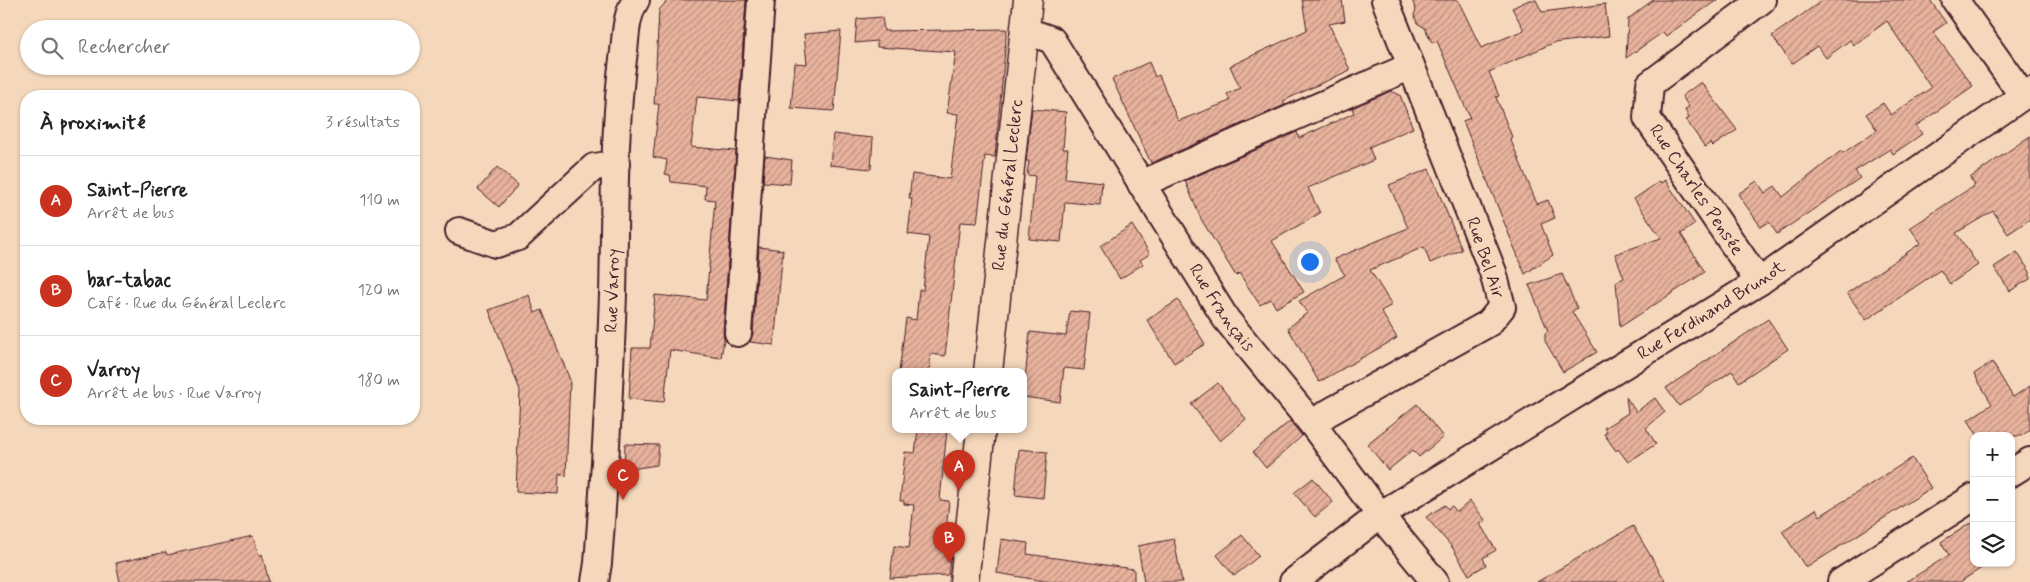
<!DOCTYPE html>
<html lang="fr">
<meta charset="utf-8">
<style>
:root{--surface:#fff;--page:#f2f2f2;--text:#222;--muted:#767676;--line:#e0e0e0;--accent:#c8321e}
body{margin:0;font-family:Mynerve,sans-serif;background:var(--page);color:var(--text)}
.controls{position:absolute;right:15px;bottom:15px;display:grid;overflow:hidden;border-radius:10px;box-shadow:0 1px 4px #0004}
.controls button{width:45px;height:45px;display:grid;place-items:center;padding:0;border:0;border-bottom:1px solid var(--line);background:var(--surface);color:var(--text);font:25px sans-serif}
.you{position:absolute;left:1309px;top:261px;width:18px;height:18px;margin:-12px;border:4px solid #fff;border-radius:50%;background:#1a73e8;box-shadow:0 0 0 8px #1a73e833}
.badge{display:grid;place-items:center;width:32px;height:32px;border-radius:50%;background:var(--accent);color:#fff;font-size:16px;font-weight:700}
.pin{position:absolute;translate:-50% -41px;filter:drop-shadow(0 1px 2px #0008)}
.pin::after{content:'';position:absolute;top:26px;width:18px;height:15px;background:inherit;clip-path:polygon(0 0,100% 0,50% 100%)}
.popup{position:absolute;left:892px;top:368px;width:135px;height:65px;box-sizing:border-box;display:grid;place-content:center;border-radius:10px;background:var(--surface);filter:drop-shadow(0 1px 4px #0005);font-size:16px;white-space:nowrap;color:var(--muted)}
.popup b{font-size:19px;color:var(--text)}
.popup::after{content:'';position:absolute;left:50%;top:100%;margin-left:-10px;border:10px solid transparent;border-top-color:var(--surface)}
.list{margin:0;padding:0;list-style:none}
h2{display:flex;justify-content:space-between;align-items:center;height:65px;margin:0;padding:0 20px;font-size:21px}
h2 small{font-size:16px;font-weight:400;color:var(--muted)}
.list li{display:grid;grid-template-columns:32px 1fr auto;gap:15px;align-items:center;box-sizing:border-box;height:90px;padding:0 20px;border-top:1px solid var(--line)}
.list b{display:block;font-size:19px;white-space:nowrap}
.list p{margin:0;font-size:16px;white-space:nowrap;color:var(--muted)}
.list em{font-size:16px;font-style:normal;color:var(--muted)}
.icon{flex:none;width:28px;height:28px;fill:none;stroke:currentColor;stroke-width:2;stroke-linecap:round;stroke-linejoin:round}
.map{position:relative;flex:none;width:2030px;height:582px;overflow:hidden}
.search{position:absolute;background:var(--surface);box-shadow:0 1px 4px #0004;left:20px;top:20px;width:400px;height:55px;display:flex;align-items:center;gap:12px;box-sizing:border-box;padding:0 18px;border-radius:28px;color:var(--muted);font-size:19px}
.panel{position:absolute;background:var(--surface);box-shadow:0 1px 4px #0004;left:20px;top:90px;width:400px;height:335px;border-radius:20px}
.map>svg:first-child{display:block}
.building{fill:url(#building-hatch);stroke:#4a1f2b}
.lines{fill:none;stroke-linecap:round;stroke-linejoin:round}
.minor-casing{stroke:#4a1f2b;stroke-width:30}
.major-casing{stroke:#4a1f2b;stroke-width:31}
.minor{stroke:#f5d8bb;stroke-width:26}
.major{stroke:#f5d8bb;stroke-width:28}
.labels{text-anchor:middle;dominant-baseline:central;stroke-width:4.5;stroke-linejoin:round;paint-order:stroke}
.street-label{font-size:18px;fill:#4a1f2b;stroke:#f5d8bb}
</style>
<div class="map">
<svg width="2030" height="582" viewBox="0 0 2030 582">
<defs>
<pattern id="building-hatch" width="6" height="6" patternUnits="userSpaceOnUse" patternTransform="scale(1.25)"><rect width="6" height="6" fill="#e8b39d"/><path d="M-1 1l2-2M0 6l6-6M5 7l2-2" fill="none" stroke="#be9180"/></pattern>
</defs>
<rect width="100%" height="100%" fill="#f5d8bb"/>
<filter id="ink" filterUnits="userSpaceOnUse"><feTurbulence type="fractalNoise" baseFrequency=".02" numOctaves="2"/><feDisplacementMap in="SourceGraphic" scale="10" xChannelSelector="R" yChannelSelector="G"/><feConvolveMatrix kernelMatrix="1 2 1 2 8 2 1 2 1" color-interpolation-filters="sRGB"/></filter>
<g filter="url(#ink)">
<g class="building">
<path d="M 668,0 L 746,0 L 739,101 L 697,97 L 691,147 L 736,151 L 723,332 L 724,339 L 721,358 L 670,350 L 664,402 L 629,399 L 632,348 L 650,348 L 655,295 L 706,300 L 715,200 L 705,199 L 706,186 L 671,182 L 670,175 L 665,174 L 667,160 L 653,157 L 659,104 L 654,104 L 659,10 Z"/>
<path d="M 1302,0 L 1342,0 L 1345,21 L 1329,24 L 1350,70 L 1283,101 L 1285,105 L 1151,163 L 1112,79 L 1149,62 L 1155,77 L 1159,75 L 1178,121 L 1230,101 L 1227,94 L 1240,88 L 1230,66 L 1307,30 Z"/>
<path d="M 1412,0 L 1458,0 L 1481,48 L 1524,30 L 1512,8 L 1529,0 L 1536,0 L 1542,12 L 1605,4 L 1609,36 L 1553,43 L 1489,72 L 1499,96 L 1496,97 L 1512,137 L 1510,138 L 1537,204 L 1548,200 L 1555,218 L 1541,224 L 1553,255 L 1525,274 L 1463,121 L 1470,118 L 1437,41 L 1432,43 L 1425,28 L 1417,23 L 1414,15 L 1416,10 Z"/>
<path d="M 1653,0 L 1717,0 L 1666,36 L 1663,32 L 1626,58 L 1628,19 Z"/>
<path d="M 1823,0 L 1930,0 L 1946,23 L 1933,32 L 1973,86 L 1916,126 L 1922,134 L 1893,154 L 1890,149 L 1855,171 L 1860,178 L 1777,234 L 1769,222 L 1761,227 L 1738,194 L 1757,181 L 1765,193 L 1775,186 L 1783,197 L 1841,151 L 1843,153 L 1877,130 L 1866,114 L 1883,103 L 1891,115 L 1931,88 L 1887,21 L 1854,45 L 1850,40 L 1826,58 L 1817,46 L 1792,64 L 1772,36 Z"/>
<path d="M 882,17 L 884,31 L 1007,29 L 995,157 L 985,156 L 977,223 L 960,222 L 945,356 L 931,354 L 929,372 L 899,372 L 906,318 L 916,320 L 919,290 L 923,290 L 929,237 L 908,234 L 912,199 L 909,199 L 912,174 L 950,179 L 958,114 L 947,113 L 956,52 L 877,47 L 877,41 L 855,43 L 857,19 Z"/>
<path d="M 841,31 L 834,111 L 791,108 L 795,63 L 807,64 L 804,34 Z"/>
<path d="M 1701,82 L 1737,130 L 1713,146 L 1710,143 L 1705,147 L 1686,120 L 1689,118 L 1685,110 L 1689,107 L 1682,96 Z"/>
<path d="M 1391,91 L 1400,95 L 1413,128 L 1369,147 L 1374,160 L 1308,188 L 1320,213 L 1272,241 L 1304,292 L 1276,308 L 1271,299 L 1260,305 L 1239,273 L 1236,276 L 1201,219 L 1185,181 L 1297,132 L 1299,138 L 1354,113 L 1352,108 Z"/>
<path d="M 1032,109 L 1066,112 L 1063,149 L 1068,149 L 1065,178 L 1102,182 L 1100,205 L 1065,202 L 1061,242 L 1029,239 L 1035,176 L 1027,175 L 1029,161 L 1026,161 Z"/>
<path d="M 833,134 L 873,138 L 871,169 L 830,165 Z"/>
<path d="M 2030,136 L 2030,219 L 2008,234 L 1993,211 L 1956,233 L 1978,265 L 1950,284 L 1940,270 L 1866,320 L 1847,293 L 1921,243 L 1910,228 L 1975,185 L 1970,178 Z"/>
<path d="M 765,156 L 792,160 L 790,184 L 763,182 Z"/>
<path d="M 497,167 L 518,185 L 499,207 L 478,189 Z"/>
<path d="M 1429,169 L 1462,250 L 1430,263 L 1424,247 L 1370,270 L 1392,305 L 1381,311 L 1397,338 L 1319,382 L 1288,328 L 1307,313 L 1299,301 L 1345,275 L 1334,259 L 1408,228 L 1389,185 Z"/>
<path d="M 1665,180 L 1695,224 L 1681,234 L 1705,272 L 1620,327 L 1616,282 L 1624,278 L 1615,254 L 1661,238 L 1634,199 L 1660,181 L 1661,183 Z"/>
<path d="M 1132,225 L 1150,254 L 1140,260 L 1143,264 L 1120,279 L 1100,246 Z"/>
<path d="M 759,247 L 783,250 L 774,345 L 750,342 L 753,334 Z"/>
<path d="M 2017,252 L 2030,272 L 2030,279 L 2010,291 L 1994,267 Z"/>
<path d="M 1562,274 L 1577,308 L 1572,312 L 1597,352 L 1563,372 L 1545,341 L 1545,333 L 1548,331 L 1529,285 Z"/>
<path d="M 529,295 L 535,313 L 542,310 L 570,380 L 566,476 L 559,474 L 558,494 L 516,492 L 520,390 L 489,310 Z"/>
<path d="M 1178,300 L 1205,344 L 1174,363 L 1147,320 Z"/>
<path d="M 1070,311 L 1090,313 L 1084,370 L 1064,368 L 1060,402 L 1023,397 L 1030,332 L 1066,336 Z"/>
<path d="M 1768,319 L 1788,349 L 1739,382 L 1732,371 L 1679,406 L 1666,388 Z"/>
<path d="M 1992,362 L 2013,397 L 2030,386 L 2030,430 L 2021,436 L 1978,436 L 1968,420 L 1992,404 L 1974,374 Z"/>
<path d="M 1218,383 L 1246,419 L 1220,441 L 1191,404 Z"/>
<path d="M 1626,397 L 1636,412 L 1655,398 L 1665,412 L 1646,428 L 1656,444 L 1628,462 L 1618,449 L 1616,451 L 1604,434 L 1607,432 L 1604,428 L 1628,413 Z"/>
<path d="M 1417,404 L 1443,437 L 1419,457 L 1413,450 L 1388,470 L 1367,444 Z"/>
<path d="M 1290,421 L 1302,436 L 1266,468 L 1253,452 Z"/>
<path d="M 918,430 L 947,430 L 940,500 L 949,501 L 944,551 L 951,552 L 948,575 L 890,578 L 894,546 L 909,548 L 914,505 L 904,504 L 904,501 L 900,501 L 905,452 L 915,453 Z"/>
<path d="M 625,444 L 659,445 L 657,465 L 631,469 L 632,464 L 624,464 Z"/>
<path d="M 1019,449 L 1047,452 L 1043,498 L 1015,495 Z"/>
<path d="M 1912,458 L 1931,488 L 1806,568 L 1782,531 L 1816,509 L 1820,516 Z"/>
<path d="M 1313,478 L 1333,502 L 1315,517 L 1294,493 Z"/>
<path d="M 1470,501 L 1486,521 L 1480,524 L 1496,550 L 1483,558 L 1486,565 L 1469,575 L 1452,547 L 1426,517 L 1445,505 L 1448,509 L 1452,506 L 1457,512 Z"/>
<path d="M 1971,523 L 1974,528 L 1974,563 L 1989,563 L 1960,582 L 1906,582 L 1949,555 L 1941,542 Z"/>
<path d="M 1633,526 L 1666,582 L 1537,582 Z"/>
<path d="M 1242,535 L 1259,556 L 1234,576 L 1217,555 Z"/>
<path d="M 253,536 L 259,556 L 262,554 L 269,582 L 120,582 L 116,563 L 166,552 L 167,555 Z"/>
<path d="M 1001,539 L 1028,543 L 1027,554 L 1134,569 L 1134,582 L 1050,582 L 997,573 Z"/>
<path d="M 1174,539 L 1182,582 L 1144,582 L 1138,546 Z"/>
</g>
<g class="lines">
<defs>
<g id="minor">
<path d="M 1955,0 L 2023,96"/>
<path id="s1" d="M 1024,35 L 1038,35 L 1052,40 L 1226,319 L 1313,425 L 1380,515 L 1435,582"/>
<path d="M 1141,184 L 1411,66"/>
<path d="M 459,231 L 496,244 L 518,237 L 594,167 L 616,164"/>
<path d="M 1759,282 L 1647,118 L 1650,84 L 1762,0"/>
<path d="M 738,333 L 761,0"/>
<path d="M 1313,425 L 1326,414 L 1489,323 L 1502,307 L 1493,272 L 1385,0"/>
<path d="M 2011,473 L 2030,461"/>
<path id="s2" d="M 595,582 L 598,563 C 605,473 610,383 613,294 C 615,213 613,131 624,51 C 626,33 626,15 636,0"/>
<path id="s3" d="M 1293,582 L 1380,515 L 1759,282 L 2030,91"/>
<path d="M 1841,582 L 1974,497"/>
</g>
<g id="major">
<path id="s4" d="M 988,372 L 1028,0"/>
<path d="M 964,582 L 981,430"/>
</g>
</defs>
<use href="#minor" class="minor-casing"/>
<use href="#major" class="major-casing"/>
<use href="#minor" class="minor"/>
<use href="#major" class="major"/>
</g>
</g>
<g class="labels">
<g class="street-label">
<text stroke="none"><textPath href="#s4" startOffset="188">Rue du Général Leclerc</textPath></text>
<text transform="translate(1696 190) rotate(56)">Rue Charles Pensée</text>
<text transform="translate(1485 258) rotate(71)">Rue Bel Air</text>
<text stroke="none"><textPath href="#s2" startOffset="292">Rue Varroy</textPath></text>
<text stroke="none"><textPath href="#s1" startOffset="346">Rue Français</textPath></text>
<text stroke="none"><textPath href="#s3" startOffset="499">Rue Ferdinand Brunot</textPath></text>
</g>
</g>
</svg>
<div class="controls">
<button>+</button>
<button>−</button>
<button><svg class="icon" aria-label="layers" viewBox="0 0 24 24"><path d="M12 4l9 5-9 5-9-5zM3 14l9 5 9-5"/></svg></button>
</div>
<div class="you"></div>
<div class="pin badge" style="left:959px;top:491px">A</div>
<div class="popup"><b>Saint-Pierre</b>Arrêt de bus</div>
<div class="pin badge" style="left:949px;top:563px">B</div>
<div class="pin badge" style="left:623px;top:500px">C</div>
<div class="search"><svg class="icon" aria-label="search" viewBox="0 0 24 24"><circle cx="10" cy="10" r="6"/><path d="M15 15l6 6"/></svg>Rechercher</div>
<section class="panel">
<h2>À proximité<small>3 résultats</small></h2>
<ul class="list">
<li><span class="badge">A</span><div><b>Saint-Pierre</b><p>Arrêt de bus</p></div><em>110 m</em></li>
<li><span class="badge">B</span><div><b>bar-tabac</b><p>Café · Rue du Général Leclerc</p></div><em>120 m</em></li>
<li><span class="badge">C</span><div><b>Varroy</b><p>Arrêt de bus · Rue Varroy</p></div><em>180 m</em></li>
</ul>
</section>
</div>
